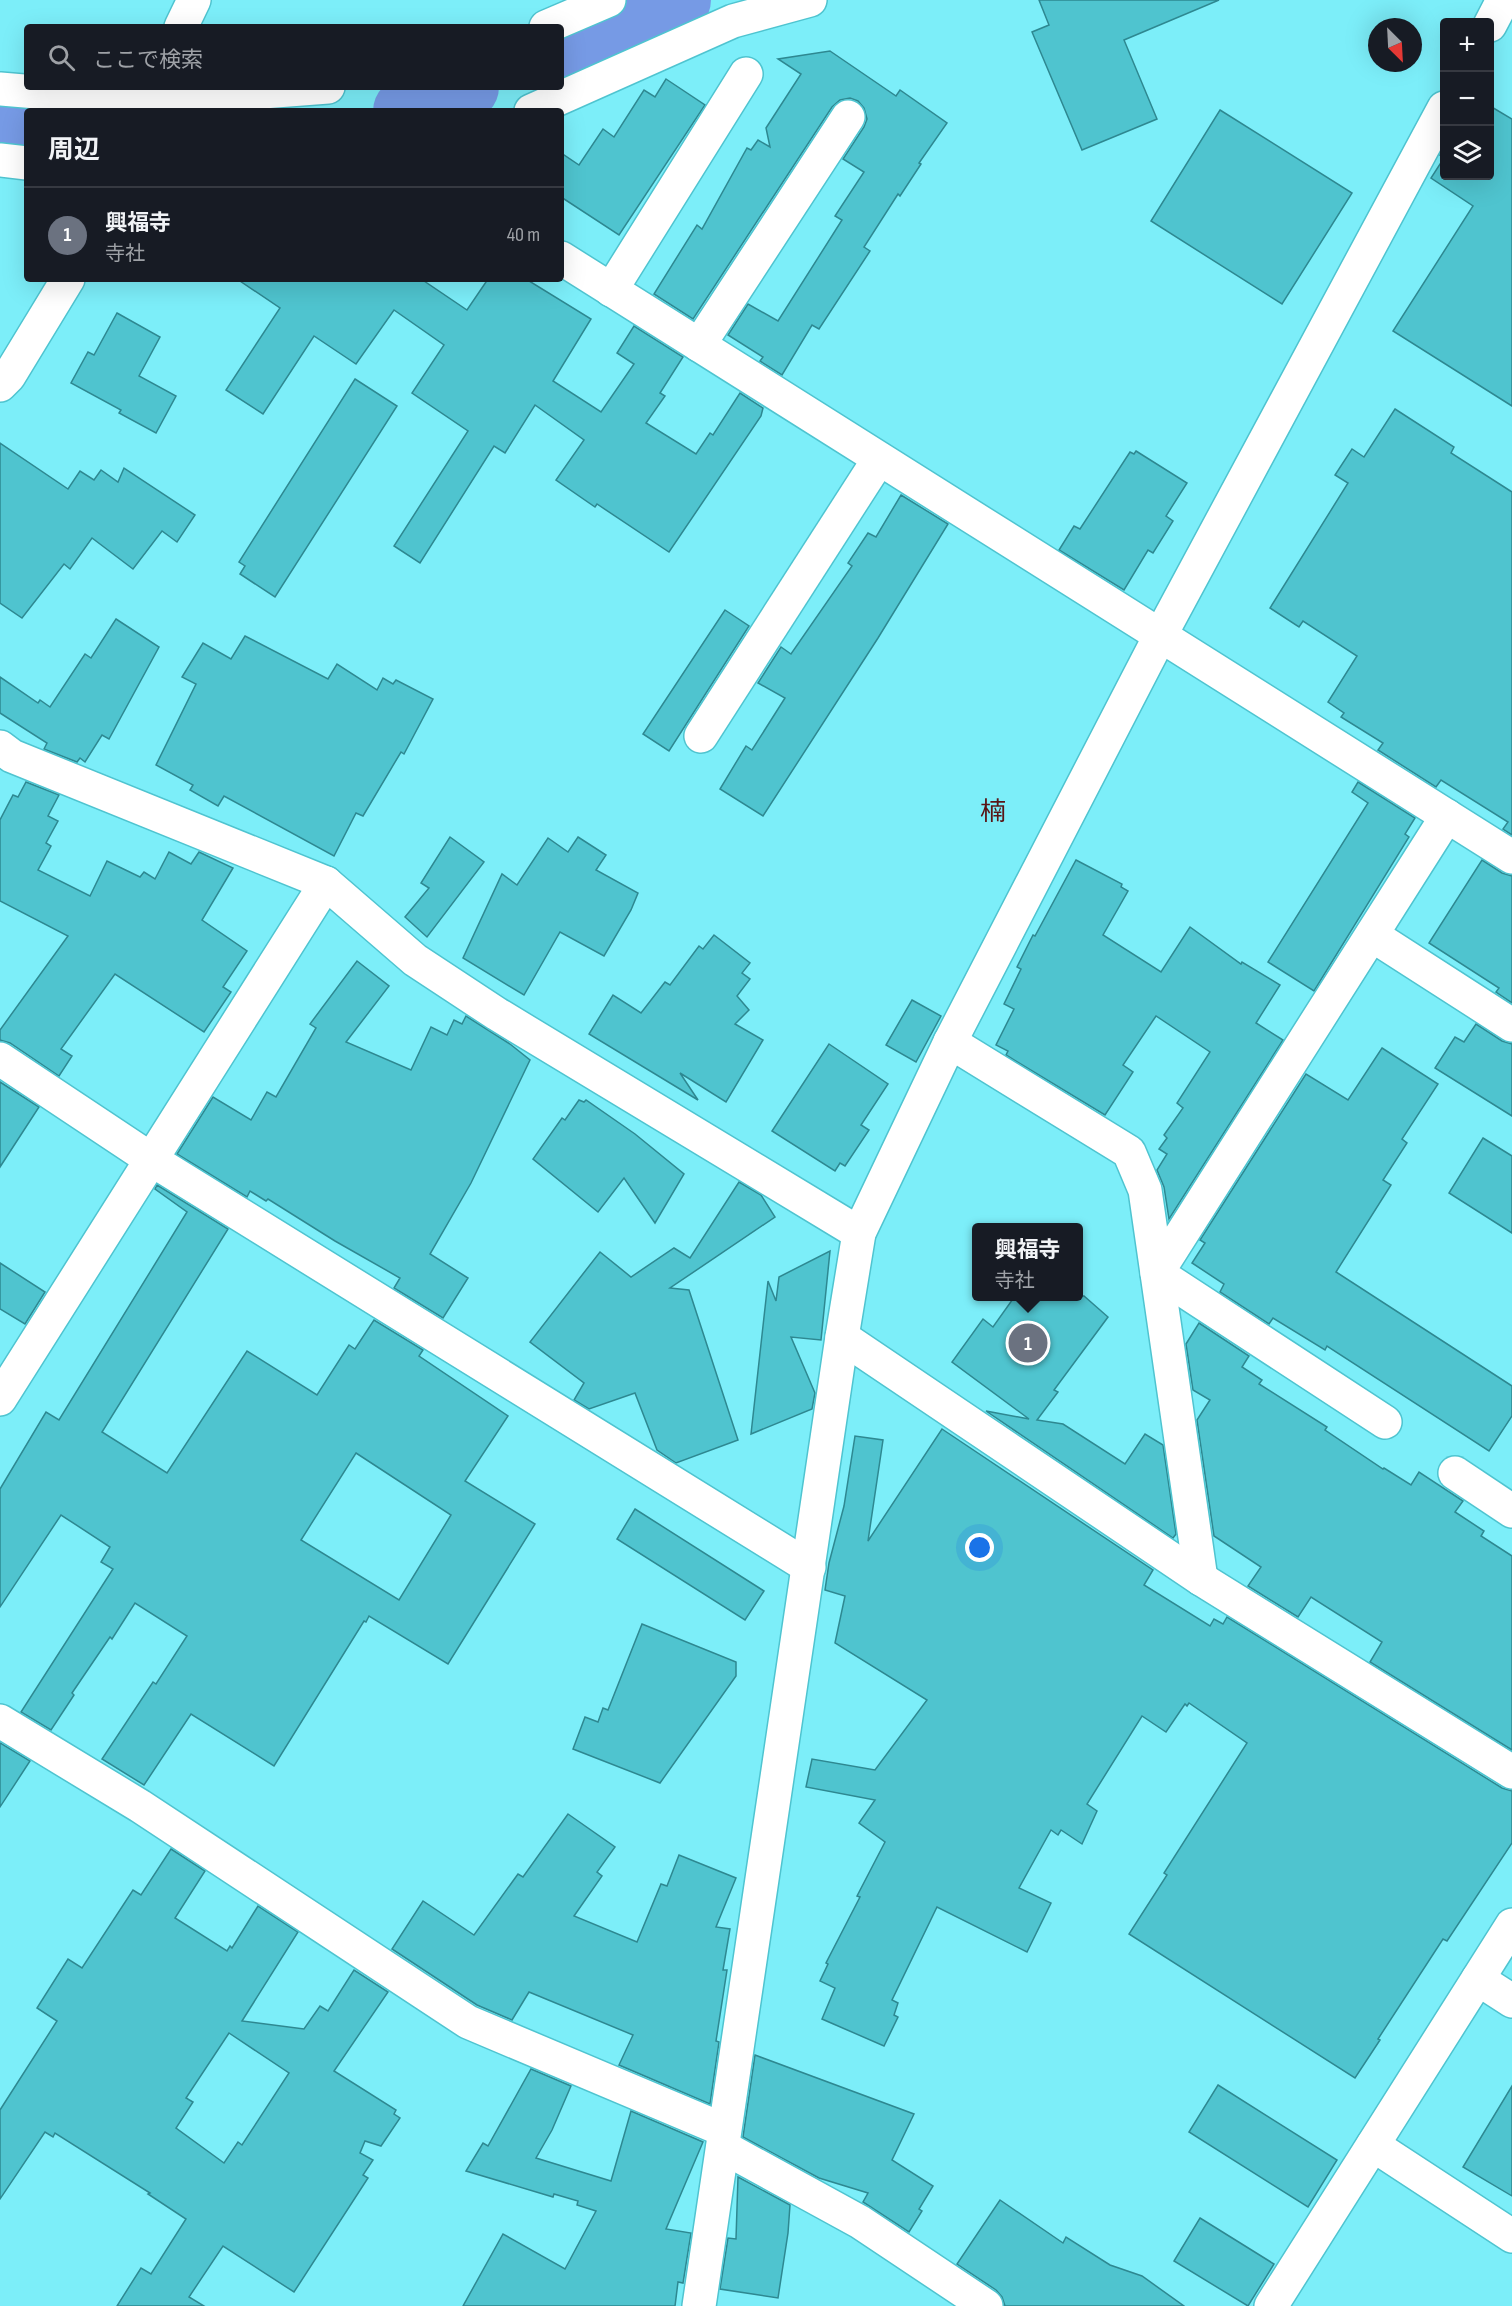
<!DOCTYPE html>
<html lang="ja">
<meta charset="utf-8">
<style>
:root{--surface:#171b24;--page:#20242c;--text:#f1f3f6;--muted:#9ea1a6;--line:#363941;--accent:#8c9099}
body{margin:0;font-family:"Sofia Sans Condensed","Noto Sans JP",sans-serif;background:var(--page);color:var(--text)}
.controls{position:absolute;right:18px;top:18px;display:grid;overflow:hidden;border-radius:6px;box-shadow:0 6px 24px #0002}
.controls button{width:54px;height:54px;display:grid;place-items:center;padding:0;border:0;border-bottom:2px solid var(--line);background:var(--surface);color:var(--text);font:30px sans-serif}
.compass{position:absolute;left:1368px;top:18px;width:54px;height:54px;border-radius:50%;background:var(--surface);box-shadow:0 6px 24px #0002;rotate:156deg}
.you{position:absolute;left:980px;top:1548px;width:21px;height:21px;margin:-15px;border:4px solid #fff;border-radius:50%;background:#1a73e8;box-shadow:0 0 0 9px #1a73e833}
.badge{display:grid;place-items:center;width:39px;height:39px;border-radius:50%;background:var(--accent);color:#fff;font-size:20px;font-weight:700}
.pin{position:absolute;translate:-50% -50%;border:3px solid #fff;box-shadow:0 2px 6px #0006}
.popup{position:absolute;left:972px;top:1223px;width:111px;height:78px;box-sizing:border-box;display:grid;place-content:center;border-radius:6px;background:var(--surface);filter:drop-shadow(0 2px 4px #0005);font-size:20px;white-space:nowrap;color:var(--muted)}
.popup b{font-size:22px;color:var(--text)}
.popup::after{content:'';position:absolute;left:50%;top:100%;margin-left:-12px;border:12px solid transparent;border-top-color:var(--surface)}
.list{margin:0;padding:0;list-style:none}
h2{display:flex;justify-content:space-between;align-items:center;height:78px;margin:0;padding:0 24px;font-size:26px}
h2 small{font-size:20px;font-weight:400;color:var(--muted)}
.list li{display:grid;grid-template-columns:39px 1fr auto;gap:18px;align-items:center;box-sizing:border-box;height:96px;padding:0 24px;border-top:2px solid var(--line)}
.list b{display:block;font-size:22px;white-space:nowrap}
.list p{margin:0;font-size:20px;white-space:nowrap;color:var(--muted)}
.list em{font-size:20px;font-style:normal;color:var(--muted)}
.icon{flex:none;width:33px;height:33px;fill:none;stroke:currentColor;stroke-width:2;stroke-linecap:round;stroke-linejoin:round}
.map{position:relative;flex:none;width:1512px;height:2306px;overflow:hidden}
.search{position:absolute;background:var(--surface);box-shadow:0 6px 24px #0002;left:24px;top:24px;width:540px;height:66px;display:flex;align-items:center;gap:15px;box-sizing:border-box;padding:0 21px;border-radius:6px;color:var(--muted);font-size:22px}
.panel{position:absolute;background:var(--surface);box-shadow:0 6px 24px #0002;left:24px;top:108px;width:540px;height:174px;border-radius:6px}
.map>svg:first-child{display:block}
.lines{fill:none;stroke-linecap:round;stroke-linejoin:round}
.river{stroke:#769ae5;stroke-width:68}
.building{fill:#4fc4cf;stroke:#2e8891;stroke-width:1.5;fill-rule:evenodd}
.street-casing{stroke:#4fc4d0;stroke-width:36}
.street{stroke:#fff;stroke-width:33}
.labels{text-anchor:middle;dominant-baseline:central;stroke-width:6;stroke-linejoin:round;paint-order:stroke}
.quarter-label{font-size:26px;fill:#591516;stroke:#7ceef9}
</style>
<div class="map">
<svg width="1512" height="2306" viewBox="0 0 1512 2306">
<rect width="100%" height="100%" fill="#7ceef9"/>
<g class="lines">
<g class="river">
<path d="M 561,48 L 677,0"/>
<path d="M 407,111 L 465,87"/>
<path d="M 0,124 L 27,127"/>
</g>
</g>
<g class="building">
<path d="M 1039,0 L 1219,0 L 1124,40 L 1157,119 L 1082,150 L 1032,32 L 1049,25 Z"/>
<path d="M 830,51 L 896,96 L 900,90 L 947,123 L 919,163 L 921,164 L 900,196 L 898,194 L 864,247 L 870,251 L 819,329 L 812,325 L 782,375 L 760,361 L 763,357 L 728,335 L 748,304 L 778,321 L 842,220 L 835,216 L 864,172 L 843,159 L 864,127 L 867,119 L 864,108 L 858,101 L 850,98 L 840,100 L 832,107 L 693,319 L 654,294 L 697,225 L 702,229 L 747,148 L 751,150 L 758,140 L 770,147 L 766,128 L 801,74 L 778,59 Z"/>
<path d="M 666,79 L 705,105 L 619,235 L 561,197 L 561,153 L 579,165 L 603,129 L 614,137 L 644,90 L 655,97 Z"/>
<path d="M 1490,106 L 1512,119 L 1512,406 L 1393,331 L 1473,206 L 1431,178 L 1444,158 L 1440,155 L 1444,149 L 1444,176 L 1490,176 Z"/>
<path d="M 1220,110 L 1352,193 L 1282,304 L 1151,221 Z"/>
<path d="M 237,279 L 421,279 L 467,310 L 488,279 L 526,279 L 591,319 L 553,381 L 601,412 L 634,364 L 617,353 L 634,326 L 683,357 L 660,393 L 665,396 L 646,423 L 696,454 L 710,433 L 713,435 L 740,393 L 763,408 L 761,416 L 669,552 L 597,504 L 595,507 L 556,480 L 584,440 L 535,405 L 505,453 L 494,446 L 420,563 L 394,546 L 468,431 L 412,393 L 444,345 L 394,310 L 356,364 L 314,336 L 263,414 L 226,390 L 280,308 Z"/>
<path d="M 117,313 L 160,337 L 139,376 L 176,396 L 156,433 L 119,413 L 121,410 L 71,383 L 88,352 L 94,355 Z"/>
<path d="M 355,379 L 397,406 L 275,597 L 240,574 L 245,566 L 239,562 Z"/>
<path d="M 1395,409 L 1454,447 L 1451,453 L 1512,492 L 1512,835 L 1503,829 L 1508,822 L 1441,780 L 1436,787 L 1378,750 L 1383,743 L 1341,717 L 1344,713 L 1328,702 L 1357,656 L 1303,621 L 1299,627 L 1270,608 L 1348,483 L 1335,475 L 1352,449 L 1364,457 Z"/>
<path d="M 0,443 L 68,489 L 80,471 L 94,480 L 101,470 L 118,482 L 124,468 L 195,515 L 177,542 L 162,531 L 133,569 L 92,538 L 70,569 L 64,564 L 22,618 L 0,603 Z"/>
<path d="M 1136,451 L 1187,483 L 1166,516 L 1173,521 L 1153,553 L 1148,550 L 1124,590 L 1059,550 L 1074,526 L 1080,529 L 1130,452 L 1134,454 Z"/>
<path d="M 901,495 L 948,524 L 878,638 L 763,816 L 720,789 L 746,746 L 752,750 L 785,698 L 758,683 L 781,647 L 791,654 L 852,566 L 848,563 L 868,533 L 876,537 Z"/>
<path d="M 725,610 L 749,626 L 669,751 L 643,734 Z"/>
<path d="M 116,619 L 159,647 L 109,739 L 102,735 L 85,762 L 80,758 L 77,762 L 44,749 L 47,743 L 0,713 L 0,677 L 38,703 L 40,700 L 50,707 L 85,654 L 91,658 Z"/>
<path d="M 245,636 L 328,679 L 337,664 L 377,690 L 383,678 L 393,684 L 396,680 L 433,699 L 404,754 L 401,752 L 363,816 L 356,813 L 334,856 L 224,796 L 218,806 L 190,790 L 193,785 L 156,765 L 196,684 L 182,677 L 203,643 L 231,659 Z"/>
<path d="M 26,782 L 59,795 L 48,816 L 58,821 L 46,843 L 51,846 L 38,870 L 90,896 L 107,861 L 140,877 L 144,872 L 155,879 L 169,852 L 191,864 L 199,852 L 233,868 L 202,920 L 247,951 L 223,987 L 231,992 L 204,1032 L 115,974 L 61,1049 L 72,1056 L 59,1076 L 10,1043 L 0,1040 L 0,1030 L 68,936 L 0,901 L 0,820 L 13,795 L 18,797 Z"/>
<path d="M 1358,782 L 1415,818 L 1405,834 L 1409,837 L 1314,991 L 1268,962 L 1368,803 L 1352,792 Z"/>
<path d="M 450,837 L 484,862 L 427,937 L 405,917 L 429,888 L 421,883 Z"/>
<path d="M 578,837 L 606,855 L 596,870 L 638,893 L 631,910 L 604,956 L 560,932 L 524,995 L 463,958 L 502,874 L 517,885 L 548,838 L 568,852 Z"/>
<path d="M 1076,860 L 1122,884 L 1121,887 L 1128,891 L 1103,935 L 1161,972 L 1190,927 L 1241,964 L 1242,962 L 1280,985 L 1256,1023 L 1283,1040 L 1169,1219 L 1164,1187 L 1157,1170 L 1167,1154 L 1159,1149 L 1167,1138 L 1164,1135 L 1183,1108 L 1177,1103 L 1210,1052 L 1156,1016 L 1123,1065 L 1133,1072 L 1105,1115 L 1006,1055 L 1008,1051 L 996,1045 L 1014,1009 L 1004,1004 L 1021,969 L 1017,967 L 1033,935 L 1035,936 Z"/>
<path d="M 1482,860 L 1502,873 L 1512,876 L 1512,1003 L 1496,992 L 1499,988 L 1429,943 Z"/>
<path d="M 714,935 L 750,963 L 742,973 L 750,979 L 737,996 L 749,1010 L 735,1024 L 763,1040 L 726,1102 L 680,1073 L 698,1100 L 589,1034 L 613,995 L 641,1013 L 665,982 L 670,985 L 699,946 L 703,949 Z"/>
<path d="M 357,961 L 389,986 L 346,1042 L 411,1070 L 431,1027 L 447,1035 L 454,1020 L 462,1024 L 466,1016 L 510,1044 L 530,1060 L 471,1183 L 430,1254 L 468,1278 L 443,1318 L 394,1288 L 400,1278 L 335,1241 L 268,1199 L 266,1201 L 250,1191 L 247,1197 L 177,1154 L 213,1097 L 251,1120 L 267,1092 L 276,1097 L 316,1028 L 310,1024 Z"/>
<path d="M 912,1000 L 941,1016 L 916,1062 L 886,1045 Z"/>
<path d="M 1476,1024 L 1502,1041 L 1512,1044 L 1512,1116 L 1435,1068 L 1455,1037 L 1464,1042 Z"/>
<path d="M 829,1044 L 888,1084 L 861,1125 L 869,1130 L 845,1166 L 840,1163 L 835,1171 L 772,1131 Z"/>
<path d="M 1382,1048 L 1438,1084 L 1402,1139 L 1407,1143 L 1383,1180 L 1391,1185 L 1336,1272 L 1512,1386 L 1512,1416 L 1489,1451 L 1327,1346 L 1325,1350 L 1273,1318 L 1269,1324 L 1220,1292 L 1224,1284 L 1192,1263 L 1205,1243 L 1200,1240 L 1306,1074 L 1348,1100 Z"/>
<path d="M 0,1082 L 39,1107 L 0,1167 Z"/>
<path d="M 579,1100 L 584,1102 L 586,1100 L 635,1134 L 684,1174 L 655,1223 L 624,1178 L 598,1212 L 533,1159 L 562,1118 L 565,1120 Z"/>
<path d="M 1483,1138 L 1512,1156 L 1512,1233 L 1449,1193 Z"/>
<path d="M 739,1182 L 761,1195 L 775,1217 L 670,1288 L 689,1290 L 738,1440 L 676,1463 L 657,1450 L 635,1393 L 589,1409 L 574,1400 L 584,1383 L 530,1342 L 600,1252 L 631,1277 L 674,1248 L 690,1258 Z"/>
<path d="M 157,1185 L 228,1229 L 102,1432 L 167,1473 L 247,1351 L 317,1395 L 349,1345 L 355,1349 L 374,1320 L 423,1350 L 419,1356 L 508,1416 L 465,1481 L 535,1524 L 448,1664 L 369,1616 L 366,1622 L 364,1621 L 274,1766 L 191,1714 L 144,1785 L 102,1759 L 153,1682 L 156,1684 L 187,1636 L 135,1603 L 112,1639 L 110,1637 L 72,1693 L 74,1695 L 51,1730 L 21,1712 L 113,1569 L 101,1562 L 110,1547 L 61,1515 L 0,1607 L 0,1489 L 46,1412 L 59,1420 L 187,1212 L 155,1189 ZM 356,1453 L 451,1515 L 399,1600 L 301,1540 Z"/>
<path d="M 830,1251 L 821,1340 L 791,1337 L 815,1393 L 812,1409 L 751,1434 L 768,1281 L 776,1301 L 779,1277 Z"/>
<path d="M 0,1263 L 45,1292 L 25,1324 L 0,1309 Z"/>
<path d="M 1015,1296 L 1084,1296 L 1108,1317 L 1054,1390 L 1058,1392 L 1037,1420 L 1063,1424 L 1125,1464 L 1145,1434 L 1163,1445 L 1176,1534 L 1173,1538 L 986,1411 L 1029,1419 L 952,1362 L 983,1319 L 993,1327 Z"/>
<path d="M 1199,1323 L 1249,1356 L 1242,1367 L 1262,1380 L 1259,1384 L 1327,1427 L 1325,1430 L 1383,1469 L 1384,1468 L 1411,1485 L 1419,1472 L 1463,1501 L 1455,1512 L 1484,1531 L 1481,1536 L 1512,1556 L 1512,1750 L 1370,1662 L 1382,1642 L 1311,1597 L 1298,1617 L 1248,1586 L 1261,1567 L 1214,1536 L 1197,1420 L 1210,1400 L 1193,1390 L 1186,1344 Z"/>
<path d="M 942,1429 L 1153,1570 L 1144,1585 L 1210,1626 L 1214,1619 L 1223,1624 L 1227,1617 L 1502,1788 L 1512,1791 L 1512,1843 L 1447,1941 L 1443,1939 L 1378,2039 L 1380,2040 L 1355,2078 L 1129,1934 L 1167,1875 L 1164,1873 L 1247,1743 L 1189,1703 L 1187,1706 L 1185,1704 L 1166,1732 L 1142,1716 L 1087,1804 L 1097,1811 L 1082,1844 L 1061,1830 L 1058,1835 L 1051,1830 L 1019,1888 L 1051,1903 L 1027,1952 L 937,1907 L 892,2000 L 898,2003 L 894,2015 L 898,2017 L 884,2046 L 822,2019 L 835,1988 L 820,1981 L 828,1964 L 826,1963 L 860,1897 L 857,1896 L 885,1842 L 859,1823 L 875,1800 L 806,1787 L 812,1759 L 875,1770 L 927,1700 L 835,1643 L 845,1596 L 825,1590 L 829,1563 L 844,1506 L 855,1436 L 883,1440 L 868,1541 Z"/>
<path d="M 635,1509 L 764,1591 L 745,1620 L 617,1539 Z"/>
<path d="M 642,1624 L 736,1662 L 736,1676 L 660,1783 L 573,1749 L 585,1717 L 598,1722 L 603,1708 L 608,1710 Z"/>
<path d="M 0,1743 L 30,1761 L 0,1807 Z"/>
<path d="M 568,1814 L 615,1847 L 597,1872 L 602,1876 L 574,1916 L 637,1942 L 661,1884 L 667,1886 L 679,1855 L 736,1878 L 716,1927 L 730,1929 L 723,1970 L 727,1970 L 716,2041 L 719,2042 L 710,2104 L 619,2065 L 633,2035 L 529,1992 L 512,2020 L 477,2005 L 392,1949 L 423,1901 L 474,1935 L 518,1874 L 523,1877 Z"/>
<path d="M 171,1849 L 205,1871 L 175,1918 L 227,1951 L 230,1946 L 232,1948 L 258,1906 L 298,1932 L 242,2021 L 304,2029 L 320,2006 L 328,2011 L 354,1970 L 388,1992 L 334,2071 L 396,2110 L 394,2114 L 400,2118 L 381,2146 L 365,2141 L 360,2153 L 373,2160 L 363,2175 L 368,2178 L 294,2292 L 223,2246 L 189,2297 L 204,2306 L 117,2306 L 141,2268 L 151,2274 L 186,2219 L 148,2194 L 150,2193 L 55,2133 L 53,2137 L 45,2132 L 0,2199 L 0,2110 L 57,2021 L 37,2008 L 68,1959 L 82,1968 L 133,1890 L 141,1895 ZM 229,2033 L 289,2073 L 242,2145 L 238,2142 L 224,2163 L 176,2128 L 193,2102 L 186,2098 Z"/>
<path d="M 755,2055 L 914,2114 L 892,2160 L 933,2186 L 919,2209 L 922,2211 L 909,2232 L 863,2202 L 868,2193 L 819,2178 L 743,2137 Z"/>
<path d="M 531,2069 L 571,2086 L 552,2130 L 536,2158 L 611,2181 L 631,2111 L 703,2142 L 666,2229 L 691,2233 L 683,2283 L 678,2282 L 675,2306 L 463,2306 L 503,2234 L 565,2269 L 596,2211 L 577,2205 L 578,2201 L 554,2194 L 553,2197 L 466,2171 L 483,2143 L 488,2146 Z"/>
<path d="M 1218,2085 L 1337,2160 L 1308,2207 L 1189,2132 Z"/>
<path d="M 1512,2086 L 1512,2196 L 1463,2167 Z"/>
<path d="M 738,2177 L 790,2205 L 788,2233 L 778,2298 L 720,2289 L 728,2238 L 736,2239 Z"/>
<path d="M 1000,2200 L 1063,2243 L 1066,2237 L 1110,2265 L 1142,2276 L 1184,2306 L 1005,2306 L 1002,2297 L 996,2290 L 957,2264 Z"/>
<path d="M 1200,2218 L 1274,2264 L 1248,2306 L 1174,2261 Z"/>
</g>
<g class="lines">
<defs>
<g id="street">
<path d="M 1490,25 L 1503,0"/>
<path d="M 181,27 L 194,0"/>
<path d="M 546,27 L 609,0"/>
<path d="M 0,89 L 143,101 L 328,87"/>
<path d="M 531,111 L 733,21 L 810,0"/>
<path d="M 0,160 L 27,163"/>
<path d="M 561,258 L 1512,857"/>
<path d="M 611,290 L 746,74"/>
<path d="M 699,345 L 848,117"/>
<path d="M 0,385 L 9,376 L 68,279"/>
<path d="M 701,736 L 879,459"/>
<path d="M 0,747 L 12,756 L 326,883 L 415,960 L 497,1014 L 859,1233"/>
<path d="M 1372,935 L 1512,1025"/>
<path d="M 950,1042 L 1129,1152 L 1145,1190 L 1201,1579"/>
<path d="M 0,1059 L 152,1160 L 809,1567"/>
<path d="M 842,1337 L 1201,1579 L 1512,1772"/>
<path d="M 0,1399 L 326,883"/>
<path d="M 1385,1422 L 1157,1273 L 1447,816"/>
<path d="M 1455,1473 L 1512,1511"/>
<path d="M 0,1721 L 140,1806 L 468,2022 L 724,2130"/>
<path d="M 1478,1979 L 1512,2001"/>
<path d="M 1373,2145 L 1512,2236"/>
<path d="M 723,2147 L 860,2222 L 986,2306"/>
<path d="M 699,2306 L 842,1337 L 859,1233 L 950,1042 L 1160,636 L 1444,108"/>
<path d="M 1271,2306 L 1512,1925"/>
</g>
</defs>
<use href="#street" class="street-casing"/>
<use href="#street" class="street"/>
</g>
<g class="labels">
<g class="quarter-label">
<text x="993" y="812">楠</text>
</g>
</g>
</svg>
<div class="controls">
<button>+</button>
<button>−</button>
<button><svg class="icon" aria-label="layers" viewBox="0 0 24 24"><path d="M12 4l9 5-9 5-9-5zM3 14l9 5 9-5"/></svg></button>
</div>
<svg class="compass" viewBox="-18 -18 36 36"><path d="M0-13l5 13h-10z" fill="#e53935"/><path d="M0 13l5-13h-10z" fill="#9ea1a6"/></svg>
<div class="you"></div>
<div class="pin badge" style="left:1028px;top:1343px;background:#6b7280">1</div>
<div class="popup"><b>興福寺</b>寺社</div>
<div class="search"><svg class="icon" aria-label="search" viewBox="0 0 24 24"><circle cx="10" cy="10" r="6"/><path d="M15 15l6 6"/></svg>ここで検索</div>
<section class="panel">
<h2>周辺<small></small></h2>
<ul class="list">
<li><span class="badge" style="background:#6b7280">1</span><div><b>興福寺</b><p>寺社</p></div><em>40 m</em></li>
</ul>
</section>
</div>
